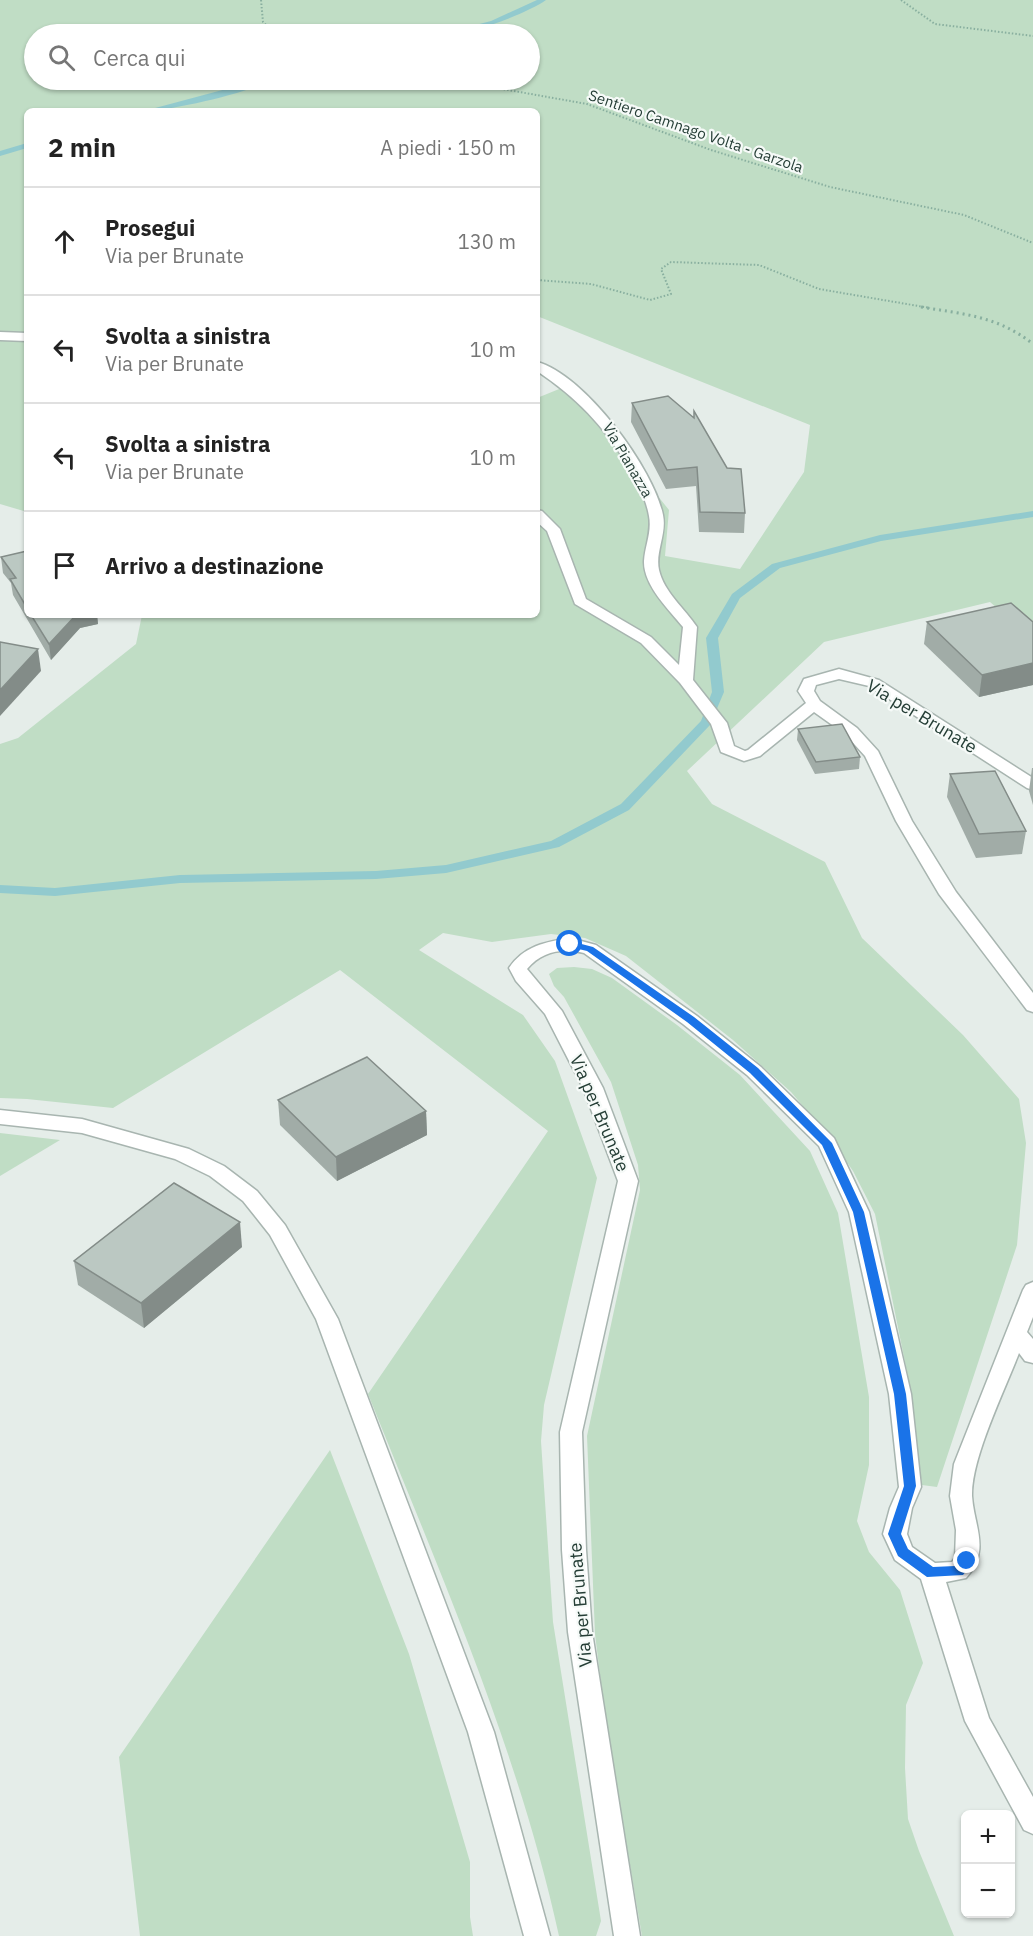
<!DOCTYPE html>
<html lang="it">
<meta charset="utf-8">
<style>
:root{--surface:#fff;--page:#f2f2f2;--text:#222;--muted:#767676;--line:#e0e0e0}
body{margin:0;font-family:"IBM Plex Sans",sans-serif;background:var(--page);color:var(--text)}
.controls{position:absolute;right:18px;bottom:18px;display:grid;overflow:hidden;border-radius:9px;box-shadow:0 2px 4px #0004}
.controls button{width:54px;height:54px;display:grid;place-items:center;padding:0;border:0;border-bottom:2px solid var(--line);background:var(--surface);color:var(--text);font:30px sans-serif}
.stop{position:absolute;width:18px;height:18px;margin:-14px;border:4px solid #1a73e8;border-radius:50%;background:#fff}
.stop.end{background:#1a73e8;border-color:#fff;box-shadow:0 2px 6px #0008}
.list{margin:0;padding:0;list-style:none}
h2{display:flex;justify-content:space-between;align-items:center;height:78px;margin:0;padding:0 24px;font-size:26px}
h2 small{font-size:20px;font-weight:400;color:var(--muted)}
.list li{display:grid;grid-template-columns:39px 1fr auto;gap:18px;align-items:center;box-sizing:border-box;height:108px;padding:0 24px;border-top:2px solid var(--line)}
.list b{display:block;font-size:22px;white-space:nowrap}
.list p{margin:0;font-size:20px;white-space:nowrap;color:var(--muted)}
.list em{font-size:20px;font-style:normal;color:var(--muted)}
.icon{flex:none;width:33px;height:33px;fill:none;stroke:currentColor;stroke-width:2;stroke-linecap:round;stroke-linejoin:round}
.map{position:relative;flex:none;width:1033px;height:1936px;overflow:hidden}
.search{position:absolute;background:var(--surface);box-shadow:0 2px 4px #0004;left:24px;top:24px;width:516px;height:66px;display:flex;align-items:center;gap:15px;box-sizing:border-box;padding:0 21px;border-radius:33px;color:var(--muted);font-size:22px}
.panel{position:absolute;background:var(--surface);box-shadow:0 2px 4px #0004;left:24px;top:108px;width:516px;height:510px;border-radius:9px}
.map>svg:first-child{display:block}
.green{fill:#c0ddc5;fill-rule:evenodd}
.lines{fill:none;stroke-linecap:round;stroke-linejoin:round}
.stream{fill:#92cace;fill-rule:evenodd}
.minor-casing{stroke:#a8b5b0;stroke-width:3}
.path-far1{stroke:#88af9f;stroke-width:2;stroke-dasharray:1.5 2;stroke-linecap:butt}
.path{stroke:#88af9f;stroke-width:3;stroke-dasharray:2 4;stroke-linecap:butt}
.minor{fill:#fff;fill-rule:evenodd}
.wall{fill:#a1aca7}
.shaded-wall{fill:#838c88}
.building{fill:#bbc8c2;stroke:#838c88;stroke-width:1.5}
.route{fill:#1a73e8}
.labels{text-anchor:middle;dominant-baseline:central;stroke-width:4.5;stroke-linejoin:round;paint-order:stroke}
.far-street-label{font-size:15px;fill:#253e36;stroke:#f6faf8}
.street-label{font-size:18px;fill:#253e36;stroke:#f6faf8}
</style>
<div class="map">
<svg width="1033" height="1936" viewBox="0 0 1033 1936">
<rect width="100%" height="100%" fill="#e5ede9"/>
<g class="green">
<path d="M 0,0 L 1033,0 L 1033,640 L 990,602 L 824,642 L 687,771 L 712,804 L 825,862 L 862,938 L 963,1035 L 1019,1099 L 1026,1143 L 1017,1245 L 937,1487 L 922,1485 L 907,1372 L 875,1214 L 853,1171 L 830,1138 L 791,1092 L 733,1040 L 626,956 L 585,938 L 551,934 L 492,942 L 443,933 L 419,950 L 523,1015 L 555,1061 L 597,1178 L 544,1405 L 541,1441 L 553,1622 L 601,1921 L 596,1936 L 559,1936 C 518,1748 439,1571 368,1394 L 548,1131 L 340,970 L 113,1108 L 27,1099 L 0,1098 L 0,744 L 18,738 L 136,644 L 142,615 L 537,615 L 537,398 L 569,385 L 669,510 L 665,556 L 740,569 L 804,472 L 810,425 L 537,316 L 537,111 L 27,111 L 27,512 L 0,504 ZM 34,34 L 530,34 L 530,80 L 34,80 Z"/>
<path d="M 574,967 L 592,969 L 612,978 L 677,1025 L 740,1075 L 810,1151 L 838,1213 L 869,1397 L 869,1465 L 857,1521 L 869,1552 L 900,1590 L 923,1663 L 906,1705 L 905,1768 L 908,1819 L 919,1851 L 954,1936 L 642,1936 L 606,1724 L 595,1634 L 587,1436 L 640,1190 L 638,1165 L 611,1082 L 564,997 L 554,986 L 549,974 L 557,968 Z"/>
<path d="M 0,1133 L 60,1140 L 0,1176 Z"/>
<path d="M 330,1450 L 409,1654 L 470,1862 L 470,1917 L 473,1936 L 140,1936 L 119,1757 Z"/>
</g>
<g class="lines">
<g class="stream">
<path d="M 537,0 L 546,0 C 526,14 466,37 441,34 L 491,21 Z"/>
<path d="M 260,80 L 270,80 C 249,93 169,111 144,111 Z"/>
<path d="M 27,143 L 27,148 L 0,156 L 0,151 Z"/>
<path d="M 1033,511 L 1033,517 L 881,541 L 780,568 L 740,598 L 718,638 L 724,692 L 710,725 L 629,810 L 559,847 L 446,873 L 376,879 L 180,883 L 55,896 L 0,893 L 0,885 L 55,888 L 180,875 L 376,871 L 446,865 L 551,841 L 621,804 L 701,721 L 712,692 L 706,638 L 732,594 L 772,564 L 880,535 Z"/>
</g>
<defs>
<g id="minor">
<path d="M 0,332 L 27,333 L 27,341 L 0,340 Z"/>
<path d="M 537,362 C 584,374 654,469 663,515 C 667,534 655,552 659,570 C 664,592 685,609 697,627 L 693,680 L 727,723 L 734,746 L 745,751 L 748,750 L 806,703 L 798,691 L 804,679 L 839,669 L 879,680 L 1033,778 L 1033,790 L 1027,788 L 869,686 L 839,679 L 816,685 L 814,691 L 820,701 L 857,728 L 878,751 L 912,821 L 956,892 L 1033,993 L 1033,1012 L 1027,1010 L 939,894 L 896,821 L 865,756 L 845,734 L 814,712 L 760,756 L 744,761 L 721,752 L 711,724 L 680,683 L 641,643 L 575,604 L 547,531 L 537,522 L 537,510 L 542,511 L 560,529 L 586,599 L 651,637 L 679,665 L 683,627 C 669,610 643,585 644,561 C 645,545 652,532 649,516 C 646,498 637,482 628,466 C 604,426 576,397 537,371 Z"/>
<path d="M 570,938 L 596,945 L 697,1016 L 761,1067 L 834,1138 L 869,1212 L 911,1394 L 921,1487 L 912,1508 L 907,1534 L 912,1547 L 935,1563 L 952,1562 L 955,1558 L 956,1530 L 950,1496 L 954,1464 L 1023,1290 L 1026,1285 L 1033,1282 L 1033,1317 L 1027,1332 L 1033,1339 L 1033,1363 L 1025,1361 L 1019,1353 C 1005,1390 971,1458 972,1496 C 974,1527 991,1550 966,1578 L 946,1582 L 989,1718 L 1033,1797 L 1033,1834 L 1024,1830 L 965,1721 L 921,1579 L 895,1560 L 883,1534 L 890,1508 L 899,1487 L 889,1394 L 849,1212 L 819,1146 L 747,1075 L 683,1024 L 584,953 C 563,948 542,951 527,969 L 562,1011 L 603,1088 L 638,1181 L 582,1432 L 586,1550 L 592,1632 L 640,1936 L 614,1936 L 568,1632 L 562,1550 L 560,1432 L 618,1181 L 583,1088 L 545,1014 L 516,981 L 509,968 C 524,946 545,942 570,938 Z"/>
<path d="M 0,1110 L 82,1119 L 189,1149 L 224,1166 L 257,1191 L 285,1225 L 338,1319 L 494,1732 L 550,1936 L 524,1936 L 468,1732 L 316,1319 L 270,1235 L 243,1201 L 210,1176 L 175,1159 L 82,1133 L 0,1124 Z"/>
</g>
</defs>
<use href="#minor" class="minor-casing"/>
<g class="path-far1">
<path d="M 261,0 L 263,22 L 276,34"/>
<path d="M 901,0 L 935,24 L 1033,36"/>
<path d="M 452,80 L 587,104 L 711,150 L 830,187 L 964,215 L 1033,243"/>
<path d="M 537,280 L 591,284 L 650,300 L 671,294 L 661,269 L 671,262 L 759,265 L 819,289 L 930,308"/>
</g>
<path class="path" d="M 921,307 C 963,314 998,316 1033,344"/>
<use href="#minor" class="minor"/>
</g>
<g class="wall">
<path d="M 632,403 L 694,417 L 694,411 L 745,513 L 744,533 L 699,532 L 696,486 L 666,489 L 631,422 Z"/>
<path d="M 27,551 L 27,615 L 97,615 L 98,624 L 80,628 L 51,660 L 13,595 L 11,583 L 3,573 L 1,557 Z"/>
<path d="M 927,622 L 1033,622 L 1033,685 L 979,697 L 924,644 Z"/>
<path d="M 798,729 L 860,757 L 859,769 L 815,774 L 797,740 Z"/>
<path d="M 1032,768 L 1033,768 L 1033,805 L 1029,791 Z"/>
<path d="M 950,774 L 1026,831 L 1022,854 L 976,858 L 947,797 Z"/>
<path d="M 278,1100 L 426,1111 L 427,1135 L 337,1181 L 280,1125 Z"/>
<path d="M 242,1247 L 144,1328 L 78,1285 L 74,1261 Z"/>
</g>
<g class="shaded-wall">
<path d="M 76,615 L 97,615 L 98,624 L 80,628 L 51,660 L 49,644 Z"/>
<path d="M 38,649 L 41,671 L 0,716 L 0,690 Z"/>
<path d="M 1033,663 L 1033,685 L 979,697 L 982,675 Z"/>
<path d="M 426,1111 L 427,1135 L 337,1181 L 336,1157 Z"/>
<path d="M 240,1222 L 242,1247 L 144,1328 L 141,1303 Z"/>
</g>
<g class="building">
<path d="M 668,396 L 694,418 L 694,411 L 727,468 L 741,469 L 745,513 L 700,512 L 697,467 L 667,470 L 632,403 Z"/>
<path d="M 27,551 L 27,608 L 10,579 L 16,578 L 1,557 Z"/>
<path d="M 1011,603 L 1033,622 L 1033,663 L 982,675 L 927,622 Z"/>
<path d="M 31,615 L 76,615 L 49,644 Z"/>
<path d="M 0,642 L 38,649 L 0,690 Z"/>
<path d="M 842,724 L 860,757 L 816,762 L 798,729 Z"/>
<path d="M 995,771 L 1026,831 L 979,834 L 950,774 Z"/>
<path d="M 367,1057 L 426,1111 L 336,1157 L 278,1100 Z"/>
<path d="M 174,1183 L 240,1222 L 141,1303 L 74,1261 Z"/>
</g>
<path class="route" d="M 570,941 L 593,947 L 694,1017 L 758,1068 L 832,1143 L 864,1212 L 906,1394 L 916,1486 L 901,1534 L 908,1549 L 933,1567 L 955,1566 L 963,1558 L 972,1558 L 974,1561 L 963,1575 L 927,1577 L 898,1556 L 888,1534 L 904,1486 L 894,1394 L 853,1212 L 822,1145 L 750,1073 L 687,1022 L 587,951 L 566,946 L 565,944 Z"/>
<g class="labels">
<g class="far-street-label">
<text transform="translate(696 131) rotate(19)">Sentiero Camnago Volta - Garzola</text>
<text transform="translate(628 460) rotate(60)">Via Pianazza</text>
</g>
<g class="street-label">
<text transform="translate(922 716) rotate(31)">Via per Brunate</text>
<text transform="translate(600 1113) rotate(67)">Via per Brunate</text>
<text transform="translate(580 1605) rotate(-95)">Via per Brunate</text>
</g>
</g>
</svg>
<div class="controls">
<button>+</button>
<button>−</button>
</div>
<div class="stop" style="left:570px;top:944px"></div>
<div class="stop end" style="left:967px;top:1561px"></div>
<div class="search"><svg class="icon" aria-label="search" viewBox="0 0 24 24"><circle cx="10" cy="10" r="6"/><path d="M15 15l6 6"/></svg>Cerca qui</div>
<section class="panel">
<h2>2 min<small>A piedi · 150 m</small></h2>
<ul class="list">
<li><svg class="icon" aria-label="ahead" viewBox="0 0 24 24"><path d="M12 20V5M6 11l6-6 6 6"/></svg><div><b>Prosegui</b><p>Via per Brunate</p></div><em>130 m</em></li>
<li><svg class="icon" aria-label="left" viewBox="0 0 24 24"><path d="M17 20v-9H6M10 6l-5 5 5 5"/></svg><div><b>Svolta a sinistra</b><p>Via per Brunate</p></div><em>10 m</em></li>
<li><svg class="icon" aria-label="left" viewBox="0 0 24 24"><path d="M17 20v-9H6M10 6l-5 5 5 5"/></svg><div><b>Svolta a sinistra</b><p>Via per Brunate</p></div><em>10 m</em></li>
<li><svg class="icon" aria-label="arrive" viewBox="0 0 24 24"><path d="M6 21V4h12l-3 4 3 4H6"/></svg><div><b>Arrivo a destinazione</b></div></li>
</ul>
</section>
</div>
